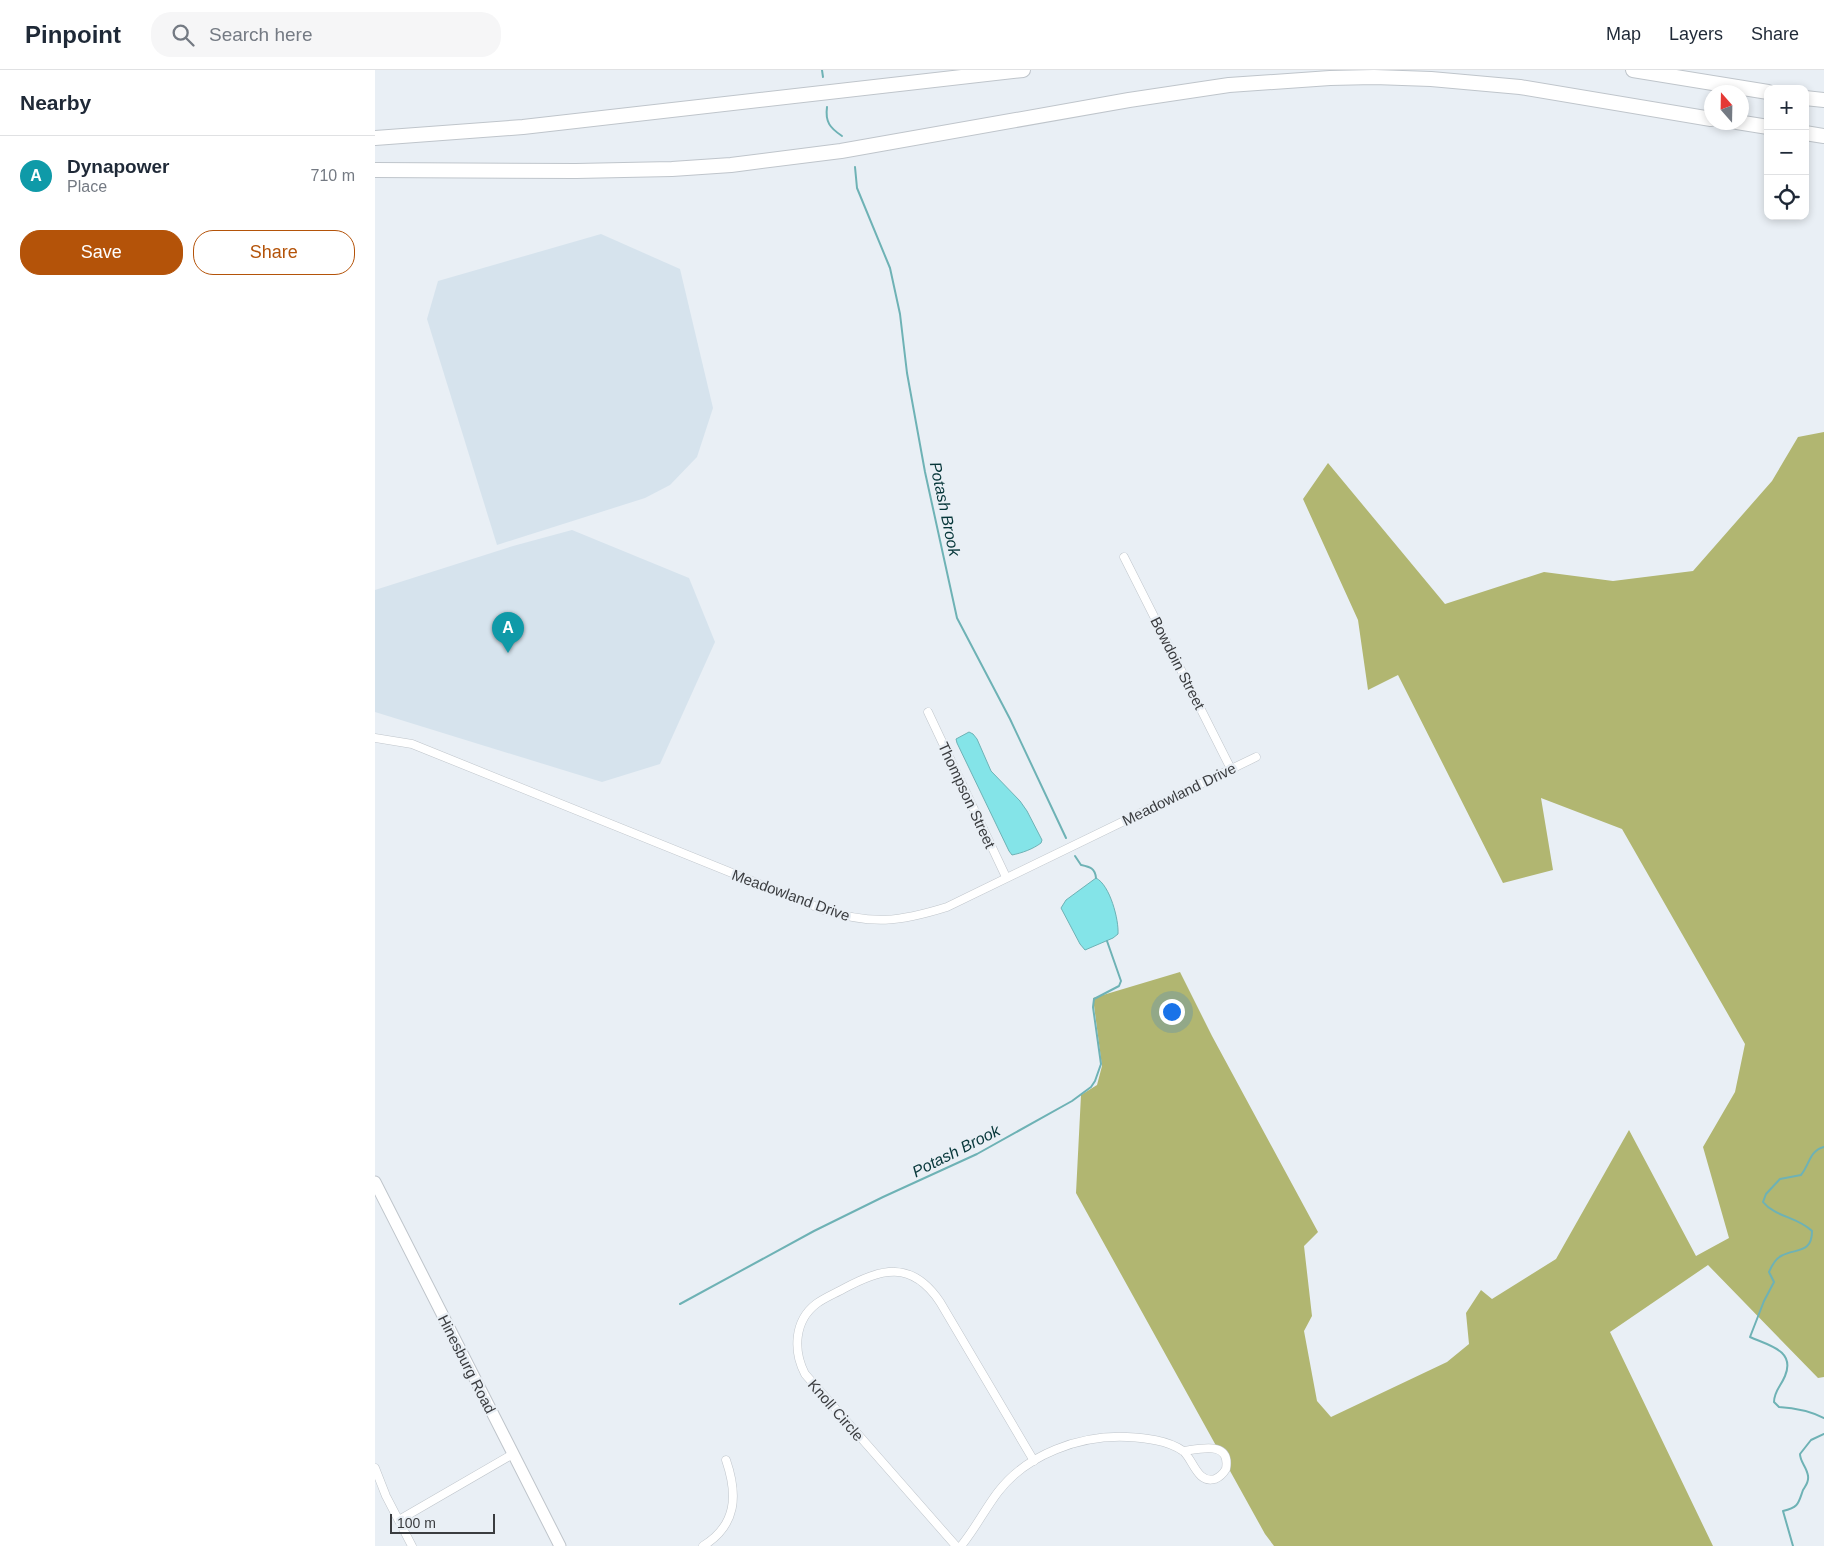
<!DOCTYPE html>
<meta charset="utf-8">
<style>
:root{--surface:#fff;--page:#f6f6f7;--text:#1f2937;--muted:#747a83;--line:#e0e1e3;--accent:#b45309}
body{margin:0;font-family:Arial,sans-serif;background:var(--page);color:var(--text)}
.controls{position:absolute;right:15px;top:15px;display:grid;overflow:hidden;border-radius:10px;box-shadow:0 2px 8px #0003}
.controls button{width:45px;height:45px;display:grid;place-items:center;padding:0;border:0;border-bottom:1px solid var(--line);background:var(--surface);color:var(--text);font:25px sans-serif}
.compass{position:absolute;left:1329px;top:15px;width:45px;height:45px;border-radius:50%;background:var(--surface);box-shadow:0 2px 8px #0003;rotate:340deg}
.scale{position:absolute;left:15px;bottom:12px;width:105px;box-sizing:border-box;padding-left:5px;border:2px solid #3a3c3f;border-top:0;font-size:14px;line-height:18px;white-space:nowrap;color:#3a3c3f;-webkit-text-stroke:4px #e9eff5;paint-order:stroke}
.you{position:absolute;left:796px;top:941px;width:18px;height:18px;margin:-12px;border:4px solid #fff;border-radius:50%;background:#1a73e8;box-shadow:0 0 0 8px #1a73e833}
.badge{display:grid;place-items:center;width:32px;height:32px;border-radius:50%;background:var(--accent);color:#fff;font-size:16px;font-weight:700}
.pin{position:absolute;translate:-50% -41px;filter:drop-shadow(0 1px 2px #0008)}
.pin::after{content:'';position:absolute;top:26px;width:18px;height:15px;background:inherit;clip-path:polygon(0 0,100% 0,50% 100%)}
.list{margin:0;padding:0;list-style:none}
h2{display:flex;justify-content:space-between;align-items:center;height:65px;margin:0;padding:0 20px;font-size:21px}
h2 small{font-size:16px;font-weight:400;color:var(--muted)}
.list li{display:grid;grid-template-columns:32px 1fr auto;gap:15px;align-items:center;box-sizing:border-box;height:80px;padding:0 20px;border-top:1px solid var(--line)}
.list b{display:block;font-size:19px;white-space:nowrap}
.list p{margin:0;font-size:16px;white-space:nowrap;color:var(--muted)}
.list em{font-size:16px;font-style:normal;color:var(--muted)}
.actions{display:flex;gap:10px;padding:15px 20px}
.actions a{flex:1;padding:11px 0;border:1px solid var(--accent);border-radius:20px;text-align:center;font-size:18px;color:var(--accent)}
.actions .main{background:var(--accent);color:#fff}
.icon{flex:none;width:28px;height:28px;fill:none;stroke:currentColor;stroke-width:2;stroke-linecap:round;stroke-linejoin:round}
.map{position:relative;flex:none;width:1449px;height:1476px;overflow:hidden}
header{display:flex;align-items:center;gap:30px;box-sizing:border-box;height:70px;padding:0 25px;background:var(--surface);border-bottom:1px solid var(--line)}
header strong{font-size:24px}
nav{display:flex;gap:28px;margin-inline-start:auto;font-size:18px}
.search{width:350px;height:45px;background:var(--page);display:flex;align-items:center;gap:12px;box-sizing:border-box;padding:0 18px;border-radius:20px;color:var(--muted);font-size:19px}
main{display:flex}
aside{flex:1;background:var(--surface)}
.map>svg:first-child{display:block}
.built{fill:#d6e3ed}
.forest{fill:#b1b671}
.water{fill:#84e4e8;stroke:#6eb2b5}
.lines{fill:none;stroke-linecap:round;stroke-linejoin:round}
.stream{stroke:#6eb2b5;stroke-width:2}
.street-casing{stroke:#bfc5cb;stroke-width:9}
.primary-casing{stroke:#bfc5cb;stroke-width:13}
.highway-casing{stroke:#bfc5cb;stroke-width:16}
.street{stroke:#fff;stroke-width:8}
.primary{stroke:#fff;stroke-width:11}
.highway{stroke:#fff;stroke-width:14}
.labels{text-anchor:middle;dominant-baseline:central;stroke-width:4.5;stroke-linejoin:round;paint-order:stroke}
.street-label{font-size:15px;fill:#3a3c3f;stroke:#e9eff5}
.water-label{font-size:16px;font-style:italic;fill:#063639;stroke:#e9eff5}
</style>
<header>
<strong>Pinpoint</strong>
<div class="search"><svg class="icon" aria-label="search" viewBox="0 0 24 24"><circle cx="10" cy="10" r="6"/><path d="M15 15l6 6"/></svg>Search here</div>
<nav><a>Map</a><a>Layers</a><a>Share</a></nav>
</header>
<main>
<aside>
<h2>Nearby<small></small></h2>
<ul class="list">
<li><span class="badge" style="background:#0f9aa8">A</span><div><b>Dynapower</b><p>Place</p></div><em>710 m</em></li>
</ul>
<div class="actions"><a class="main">Save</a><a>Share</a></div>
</aside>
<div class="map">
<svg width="1449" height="1476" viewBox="0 0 1449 1476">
<rect width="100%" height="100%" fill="#e9eff5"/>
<g class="built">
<path d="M 226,164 L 305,199 L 338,338 L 322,387 L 295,415 L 270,428 L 122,475 L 52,249 L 63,211 Z"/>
<path d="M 197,460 L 314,508 L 340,572 L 285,694 L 227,712 L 0,642 L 0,520 L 138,476 Z"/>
</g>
<path class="forest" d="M 1449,362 L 1449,1307 L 1443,1308 L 1333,1195 L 1235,1262 L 1338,1476 L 899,1476 L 890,1464 L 701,1123 L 706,1025 L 722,1015 L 727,996 L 718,928 L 805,902 L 837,966 L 943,1162 L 929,1176 L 937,1246 L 929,1261 L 942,1331 L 956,1347 L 1072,1292 L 1094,1274 L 1091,1243 L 1106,1220 L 1117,1229 L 1181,1189 L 1254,1060 L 1321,1186 L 1354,1168 L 1328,1077 L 1360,1022 L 1370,974 L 1247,759 L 1166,728 L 1178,800 L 1128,813 L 1023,605 L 993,620 L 983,550 L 928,429 L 953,393 L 1070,534 L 1169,502 L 1238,511 L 1318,501 L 1397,411 L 1423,367 Z"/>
<g class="water">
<path d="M 594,662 L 598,664 L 602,669 L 616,701 L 645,731 L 652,741 L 667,770 L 666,773 C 658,779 647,783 637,785 L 634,781 L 582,673 L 581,669 Z"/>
<path d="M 721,808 C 735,815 744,850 743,864 L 738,868 L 710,880 L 705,874 L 686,838 L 691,830 Z"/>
</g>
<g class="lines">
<g class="stream">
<path d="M 447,0 L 448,7"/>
<path d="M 452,37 C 450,52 455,58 467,66"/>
<path d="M 480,97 L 482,118 L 515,198 L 525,244 L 532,303 L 550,402 L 582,548 L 635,649 L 691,768"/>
<path d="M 700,786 L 706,795 C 715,797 720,798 721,808"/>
<path d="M 1449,1077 C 1434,1081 1435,1094 1426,1105 L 1405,1109 L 1391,1124 L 1388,1132 C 1400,1147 1423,1147 1437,1161 C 1437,1184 1421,1178 1406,1186 C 1400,1189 1397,1195 1394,1202 L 1399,1212 L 1389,1231 L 1375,1267 C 1392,1275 1421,1280 1410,1306 C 1406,1316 1399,1321 1399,1332 L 1404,1337 C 1420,1338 1435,1341 1449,1348"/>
<path d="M 305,1234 L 439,1161 L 508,1127 L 602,1084 L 697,1031 L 716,1017 L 720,1011 L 726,994 L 718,937 L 719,929 L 744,916 L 746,911 L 732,871"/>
<path d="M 1418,1476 L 1408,1441 C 1424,1437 1423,1434 1428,1420 C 1431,1415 1434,1412 1433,1406 C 1432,1397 1425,1392 1425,1384 L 1436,1370 L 1449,1364"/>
</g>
<defs>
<g id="street">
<path d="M 749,487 L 856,699"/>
<path d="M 553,642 L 631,807"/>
<path d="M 0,668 L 37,674 L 449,840 C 497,855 524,852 572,837 L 881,687"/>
<path d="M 0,1398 L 11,1426 L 37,1476"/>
<path d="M 24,1450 L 138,1384"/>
<path d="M 328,1476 C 362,1455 363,1425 351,1390"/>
<path d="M 581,1476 L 430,1304 C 418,1281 419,1251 441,1234 C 449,1228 459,1224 468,1219 C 506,1199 536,1189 565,1232 L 659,1391"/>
<path d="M 586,1476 C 600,1459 610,1439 623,1422 C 652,1384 705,1365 752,1367 C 769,1368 793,1370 808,1381 C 818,1389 822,1414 840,1409 C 845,1407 848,1404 851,1399 C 856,1370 825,1379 808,1381"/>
</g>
<path id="primary" d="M 0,1112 L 185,1476"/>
<g id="highway">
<path d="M 1258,0 L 1393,22"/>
<path d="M 1430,28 L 1449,30"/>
<path d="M 1362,52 L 1393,57"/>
<path d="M 1430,63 L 1449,66"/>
<path d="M 0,68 L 148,57 L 648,0"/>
<path d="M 0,100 L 201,101 L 297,99 L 356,95 L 466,81 L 754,30 L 854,15 L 955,8 L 999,7 L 1056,9 L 1145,17 L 1336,49"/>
</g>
</defs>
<use href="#street" class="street-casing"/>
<use href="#primary" class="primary-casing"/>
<use href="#highway" class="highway-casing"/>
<use href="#street" class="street"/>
<use href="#primary" class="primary"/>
<use href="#highway" class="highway"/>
</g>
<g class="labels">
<g class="street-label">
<text transform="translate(803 593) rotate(63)">Bowdoin Street</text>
<text transform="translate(804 724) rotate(-26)">Meadowland Drive</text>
<text transform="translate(592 725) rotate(65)">Thompson Street</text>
<text transform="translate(416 825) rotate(20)">Meadowland Drive</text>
<text transform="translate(92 1294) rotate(63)">Hinesburg Road</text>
<text transform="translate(461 1340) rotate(49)">Knoll Circle</text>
</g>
<g class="water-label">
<text transform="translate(570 439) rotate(78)">Potash Brook</text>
<text transform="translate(581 1081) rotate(-27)">Potash Brook</text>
</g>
</g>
</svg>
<div class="controls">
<button>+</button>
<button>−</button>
<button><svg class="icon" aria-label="locate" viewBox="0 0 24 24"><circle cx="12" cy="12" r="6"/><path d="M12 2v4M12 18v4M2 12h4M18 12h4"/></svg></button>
</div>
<svg class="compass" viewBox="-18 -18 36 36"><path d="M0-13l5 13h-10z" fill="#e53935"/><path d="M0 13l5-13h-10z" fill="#747a83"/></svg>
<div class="scale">100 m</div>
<div class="you"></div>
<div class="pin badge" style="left:133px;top:583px;background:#0f9aa8">A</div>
</div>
</main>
